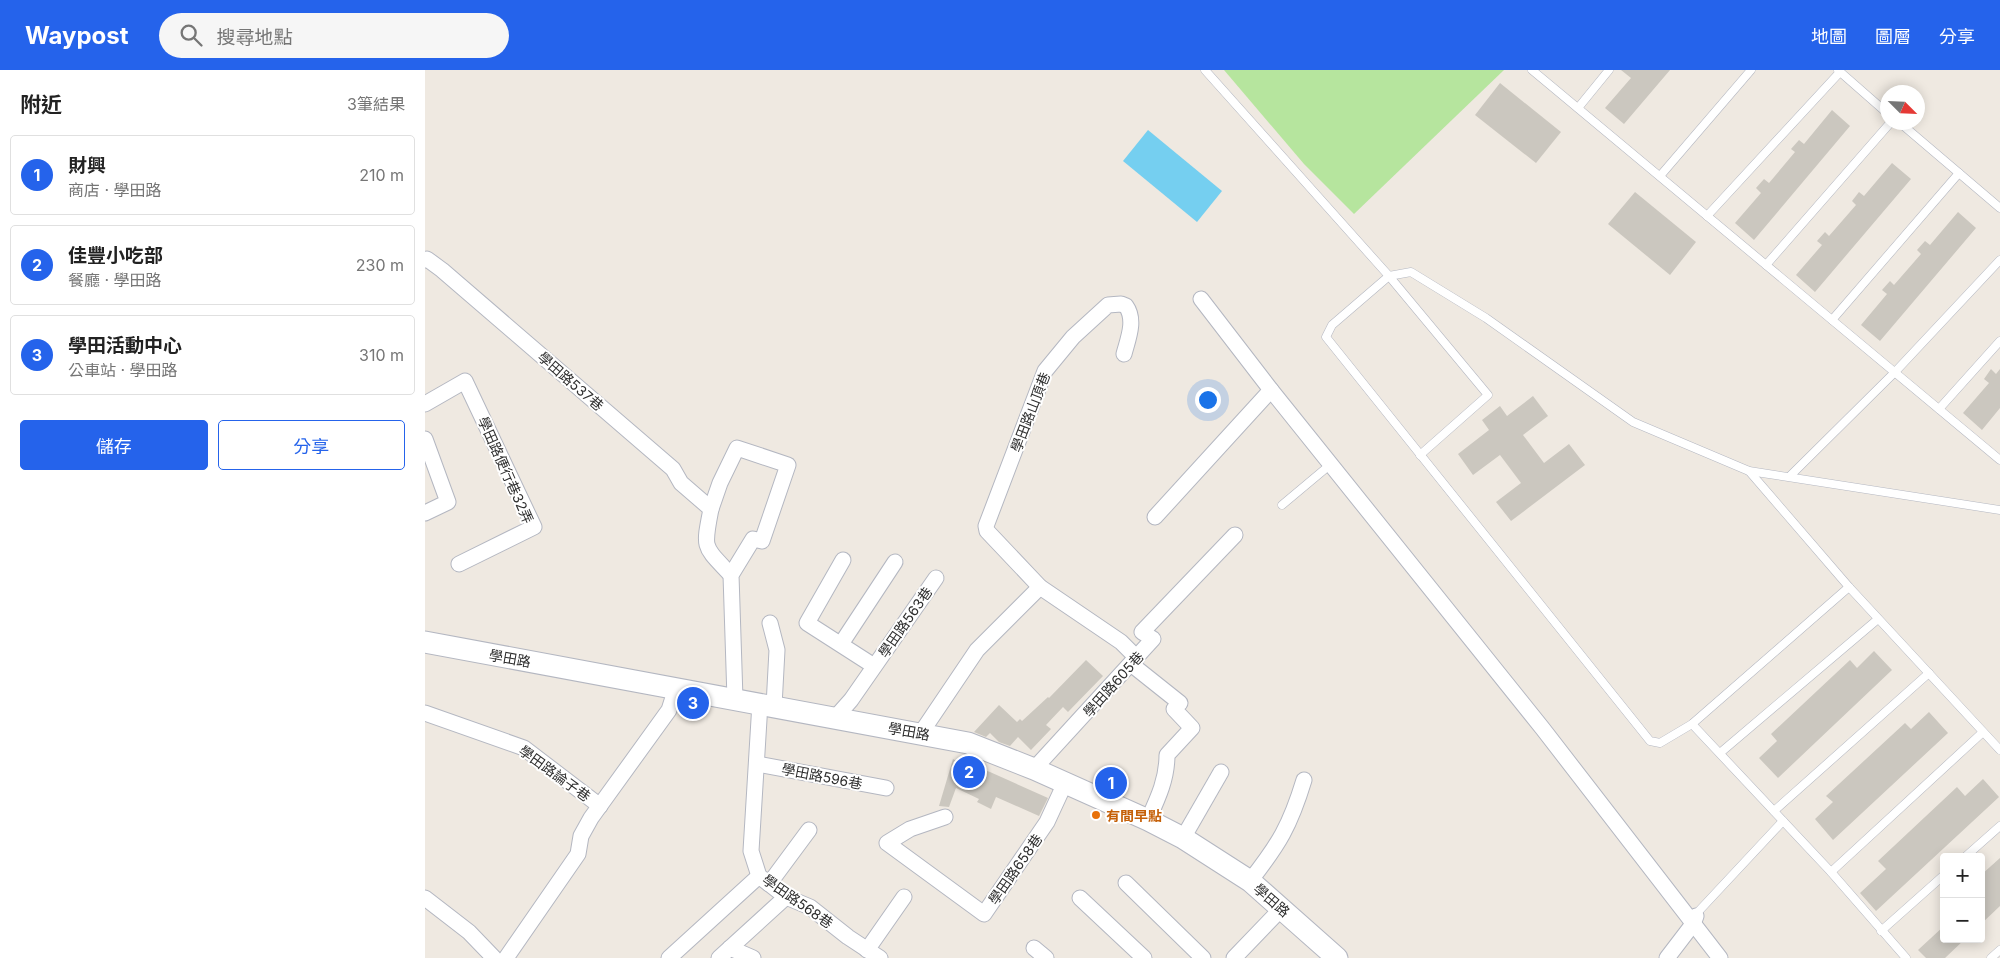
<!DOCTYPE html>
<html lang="zh-TW">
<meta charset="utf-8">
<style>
:root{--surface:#fff;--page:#f6f6f6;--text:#222;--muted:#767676;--line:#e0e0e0;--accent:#2563eb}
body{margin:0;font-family:Inter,"Noto Sans TC",sans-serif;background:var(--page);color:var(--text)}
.controls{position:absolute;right:15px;bottom:15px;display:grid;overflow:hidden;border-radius:5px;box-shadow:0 2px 12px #0003}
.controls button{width:45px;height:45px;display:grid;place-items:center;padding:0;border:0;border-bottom:1px solid var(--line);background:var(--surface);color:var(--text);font:25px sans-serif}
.compass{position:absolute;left:1455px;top:15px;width:45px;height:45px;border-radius:50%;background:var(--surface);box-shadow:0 2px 12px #0003;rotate:114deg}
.you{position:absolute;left:782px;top:329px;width:18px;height:18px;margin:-12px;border:4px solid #fff;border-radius:50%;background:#1a73e8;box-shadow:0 0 0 8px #1a73e833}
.badge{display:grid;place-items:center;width:32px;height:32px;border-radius:50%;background:var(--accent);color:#fff;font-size:16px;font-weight:700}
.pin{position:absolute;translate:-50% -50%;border:2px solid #fff;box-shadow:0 1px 5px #0006}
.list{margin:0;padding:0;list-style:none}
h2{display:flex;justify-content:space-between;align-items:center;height:65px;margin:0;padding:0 20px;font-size:21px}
h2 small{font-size:16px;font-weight:400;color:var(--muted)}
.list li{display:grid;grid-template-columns:32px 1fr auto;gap:15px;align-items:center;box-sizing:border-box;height:80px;margin:0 10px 10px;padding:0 10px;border:1px solid var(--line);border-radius:5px}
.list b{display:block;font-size:19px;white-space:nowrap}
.list p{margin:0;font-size:16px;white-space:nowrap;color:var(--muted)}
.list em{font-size:16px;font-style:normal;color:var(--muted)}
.actions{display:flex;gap:10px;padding:15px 20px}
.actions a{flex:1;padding:11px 0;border:1px solid var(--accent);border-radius:5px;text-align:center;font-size:18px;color:var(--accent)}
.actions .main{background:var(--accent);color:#fff}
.icon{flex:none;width:28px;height:28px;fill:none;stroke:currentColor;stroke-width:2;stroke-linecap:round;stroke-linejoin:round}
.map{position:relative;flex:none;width:1575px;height:888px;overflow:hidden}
header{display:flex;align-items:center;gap:30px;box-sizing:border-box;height:70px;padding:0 25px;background:var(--accent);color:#fff}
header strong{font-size:24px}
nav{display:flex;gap:28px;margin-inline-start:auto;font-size:18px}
.search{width:350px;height:45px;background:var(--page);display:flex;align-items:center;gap:12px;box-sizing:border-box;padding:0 18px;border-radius:28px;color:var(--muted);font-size:19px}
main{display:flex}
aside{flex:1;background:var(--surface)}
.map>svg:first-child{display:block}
.green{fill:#b6e59e}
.water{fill:#75cff0}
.building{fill:#cbc7bf}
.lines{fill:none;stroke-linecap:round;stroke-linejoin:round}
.service-casing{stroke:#b4b7c1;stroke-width:9}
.minor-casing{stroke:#b4b7c1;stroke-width:17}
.secondary-casing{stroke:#b4b7c1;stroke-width:23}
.service{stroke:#fff;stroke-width:8}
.minor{stroke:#fff;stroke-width:15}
.secondary{stroke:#fff;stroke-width:21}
.food-dot{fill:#e8710a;stroke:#fff;stroke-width:2}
.labels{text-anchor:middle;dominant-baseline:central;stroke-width:4;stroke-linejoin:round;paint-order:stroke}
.street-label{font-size:14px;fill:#2e2e2e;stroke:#fff}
.food-label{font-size:14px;font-weight:bold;fill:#c56008;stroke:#fff;text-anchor:start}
</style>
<header>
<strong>Waypost</strong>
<div class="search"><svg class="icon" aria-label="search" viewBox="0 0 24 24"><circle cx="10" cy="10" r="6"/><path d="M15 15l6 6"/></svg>搜尋地點</div>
<nav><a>地圖</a><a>圖層</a><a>分享</a></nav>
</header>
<main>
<aside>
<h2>附近<small>3筆結果</small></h2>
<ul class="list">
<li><span class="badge">1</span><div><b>財興</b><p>商店 · 學田路</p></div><em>210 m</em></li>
<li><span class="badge">2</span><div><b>佳豐小吃部</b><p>餐廳 · 學田路</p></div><em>230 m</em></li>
<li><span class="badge">3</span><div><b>學田活動中心</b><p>公車站 · 學田路</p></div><em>310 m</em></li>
</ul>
<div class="actions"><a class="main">儲存</a><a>分享</a></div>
</aside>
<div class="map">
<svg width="1575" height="888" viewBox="0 0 1575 888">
<rect width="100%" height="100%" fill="#efe9e1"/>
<path class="green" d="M 799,0 L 1079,0 L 929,144 L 879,94 Z"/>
<path class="water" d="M 723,60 L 797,121 L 772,152 L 698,91 Z"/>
<g class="building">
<path d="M 1196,0 L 1245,0 L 1199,54 L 1180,38 L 1206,8 Z"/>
<path d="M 1075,13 L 1136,62 L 1111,93 L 1050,45 Z"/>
<path d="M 1407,40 L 1425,56 L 1329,170 L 1310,153 L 1336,123 L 1331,118 L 1339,109 L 1344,113 L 1370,82 L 1366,79 L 1374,70 L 1379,74 Z"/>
<path d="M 1467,93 L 1486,109 L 1390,222 L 1371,205 L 1397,175 L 1392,171 L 1400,162 L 1404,166 L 1431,135 L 1427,131 L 1434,122 L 1439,126 Z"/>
<path d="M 1210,122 L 1271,172 L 1245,205 L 1183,154 Z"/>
<path d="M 1533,142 L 1551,158 L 1455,271 L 1436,255 L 1462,224 L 1457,220 L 1465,211 L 1469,215 L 1496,184 L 1492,180 L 1500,171 L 1505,175 Z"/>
<path d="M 1566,299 L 1571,304 L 1575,299 L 1575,338 L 1557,360 L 1538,343 L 1564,313 L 1559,309 Z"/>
<path d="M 1108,326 L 1123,346 L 1098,365 L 1119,393 L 1144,374 L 1160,395 L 1086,451 L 1071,432 L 1096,413 L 1075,385 L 1048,405 L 1033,384 L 1064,360 L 1057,350 L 1075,336 L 1082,346 Z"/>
<path d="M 1449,581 L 1467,600 L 1353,708 L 1334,688 L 1352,671 L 1346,664 L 1425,590 L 1432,598 Z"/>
<path d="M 661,590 L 678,606 L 643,642 L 638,637 L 621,655 L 626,659 L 606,680 L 593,667 L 585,676 L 574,672 L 565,663 L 561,667 L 549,662 L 574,635 L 592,652 L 595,649 L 597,651 L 623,627 L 624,628 Z"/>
<path d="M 1504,642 L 1523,663 L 1408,770 L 1390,749 L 1408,732 L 1401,726 L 1480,653 L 1486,659 Z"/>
<path d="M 528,689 L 541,696 L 542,694 L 565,702 L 623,728 L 614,746 L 571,727 L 566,739 L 552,732 L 554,729 L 531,718 L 524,737 L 514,736 Z"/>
<path d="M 1558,709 L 1574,727 L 1451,841 L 1435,823 L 1461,799 L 1453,791 L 1532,717 L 1540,726 Z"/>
<path d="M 1575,788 L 1575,836 L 1556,854 L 1556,805 Z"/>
<path d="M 1519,856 L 1519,869 L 1540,869 L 1520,888 L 1501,888 L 1493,880 Z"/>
</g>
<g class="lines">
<defs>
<g id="service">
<path d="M 780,0 L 964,206 L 1063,325 L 995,385"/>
<path d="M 1107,0 L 1575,390"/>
<path d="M 1413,0 L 1462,43"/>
<path d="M 1153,38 L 1184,0"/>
<path d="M 1474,52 L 1575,138"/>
<path d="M 1235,106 L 1326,0"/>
<path d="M 1282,146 L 1415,2"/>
<path d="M 1341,195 L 1466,52"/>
<path d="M 1407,250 L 1534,103"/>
<path d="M 1514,339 L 1575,271"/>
<path d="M 1324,401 L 1424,517 L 1575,680"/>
<path d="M 1365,406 L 1470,302 L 1575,190"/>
<path d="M 857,435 L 906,394"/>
<path d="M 1424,517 L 1267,654 L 1235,673 L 1225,671 L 901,267 L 907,255 L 964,206 L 986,202 L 1061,248 L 1208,352 L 1324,401 L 1575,440"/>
<path d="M 1267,654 L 1406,802 L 1481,888"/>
<path d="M 1295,683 L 1453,549"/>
<path d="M 1349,741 L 1504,603"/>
<path d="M 1540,787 L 1575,756"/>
<path d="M 1406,802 L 1558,662"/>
<path d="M 1272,843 L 1358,751"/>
<path d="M 1456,861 L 1519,805"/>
<path d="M 1566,888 L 1575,880"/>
</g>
<g id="minor">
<path d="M 0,190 L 2,189 L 17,200 L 248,399 L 256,413 L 286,439 C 278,480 278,475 306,505"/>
<path d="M 776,229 L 846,320 L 1118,659 L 1295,888"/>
<path d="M 699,284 C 703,269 711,250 701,236 L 696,234 L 683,235 L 648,267 L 620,301 L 561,456 L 562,461 L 615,517 L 696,572 L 712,588"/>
<path d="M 0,334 L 40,311 L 109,457 L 34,494"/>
<path d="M 0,369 L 23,432 L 0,443"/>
<path d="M 286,439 L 295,413 L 312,378 L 363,395 L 337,471 L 328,469 L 306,505 L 310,629"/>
<path d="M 730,447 L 846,320"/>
<path d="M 418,490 L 382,553 L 449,596"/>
<path d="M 345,553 L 352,580 L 349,636"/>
<path d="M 416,574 L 470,492"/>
<path d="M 706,594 L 755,633 L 749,639 L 767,658 L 742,685 C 742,709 733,728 723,750"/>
<path d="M 335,633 L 326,781 L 334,806 L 361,827 L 385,837 L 423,867 L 455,888"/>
<path d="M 0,643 L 99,678 L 175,736"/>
<path d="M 410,648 L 426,630 L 511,508"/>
<path d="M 496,663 L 552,580 L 615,517"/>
<path d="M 332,694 L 461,718"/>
<path d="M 609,699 L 728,569 L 717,562 L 810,465"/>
<path d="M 520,747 L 485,759 L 462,773 L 559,844 L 622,752 L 640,713"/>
<path d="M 758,768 L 796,702"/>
<path d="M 825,811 C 854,774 865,756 879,710"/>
<path d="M 701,813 L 778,888"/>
<path d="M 344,814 L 384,760"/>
<path d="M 0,828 L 44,862 L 69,888"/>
<path d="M 655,828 L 719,888"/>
<path d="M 305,878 L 328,888"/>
<path d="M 609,878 L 621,888"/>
<path d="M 442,880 L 479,827"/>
<path d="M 81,888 L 153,784 L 156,766 L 166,748 L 244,640 L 251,618"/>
<path d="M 244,888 L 334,806"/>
<path d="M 294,888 L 361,827"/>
<path d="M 809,888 L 857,838"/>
<path d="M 1242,888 L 1268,854 L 1271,846"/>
</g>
<path id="secondary" d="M 0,572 L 543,673 L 609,699 L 723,750 L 758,768 L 825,811 L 912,888"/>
</defs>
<use href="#service" class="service-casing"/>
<use href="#minor" class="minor-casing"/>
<use href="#secondary" class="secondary-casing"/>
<use href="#service" class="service"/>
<use href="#minor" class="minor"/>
<use href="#secondary" class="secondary"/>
</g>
<circle class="food-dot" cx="671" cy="745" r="5"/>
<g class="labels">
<g class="street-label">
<text transform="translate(146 311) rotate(41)">學田路537巷</text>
<text transform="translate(605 342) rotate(-69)">學田路山頂巷</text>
<text transform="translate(81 400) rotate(66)">學田路便行巷32弄</text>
<text transform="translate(480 552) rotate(-55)">學田路563巷</text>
<text transform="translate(85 588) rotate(10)">學田路</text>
<text transform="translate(688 614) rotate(-48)">學田路605巷</text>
<text transform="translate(484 661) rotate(10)">學田路</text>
<text transform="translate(130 703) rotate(36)">學田路論子巷</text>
<text transform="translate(397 706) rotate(11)">學田路596巷</text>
<text transform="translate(590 799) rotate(-55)">學田路658巷</text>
<text transform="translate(847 830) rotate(41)">學田路</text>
<text transform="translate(373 831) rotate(35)">學田路568巷</text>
</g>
<g class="food-label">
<text x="681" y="745">有間早點</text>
</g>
</g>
</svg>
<div class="controls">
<button>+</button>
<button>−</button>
</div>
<svg class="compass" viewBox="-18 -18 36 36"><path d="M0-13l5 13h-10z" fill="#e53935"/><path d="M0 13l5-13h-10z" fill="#767676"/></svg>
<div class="you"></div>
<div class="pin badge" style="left:686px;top:713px">1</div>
<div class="pin badge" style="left:544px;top:702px">2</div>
<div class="pin badge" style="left:268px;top:633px">3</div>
</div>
</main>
